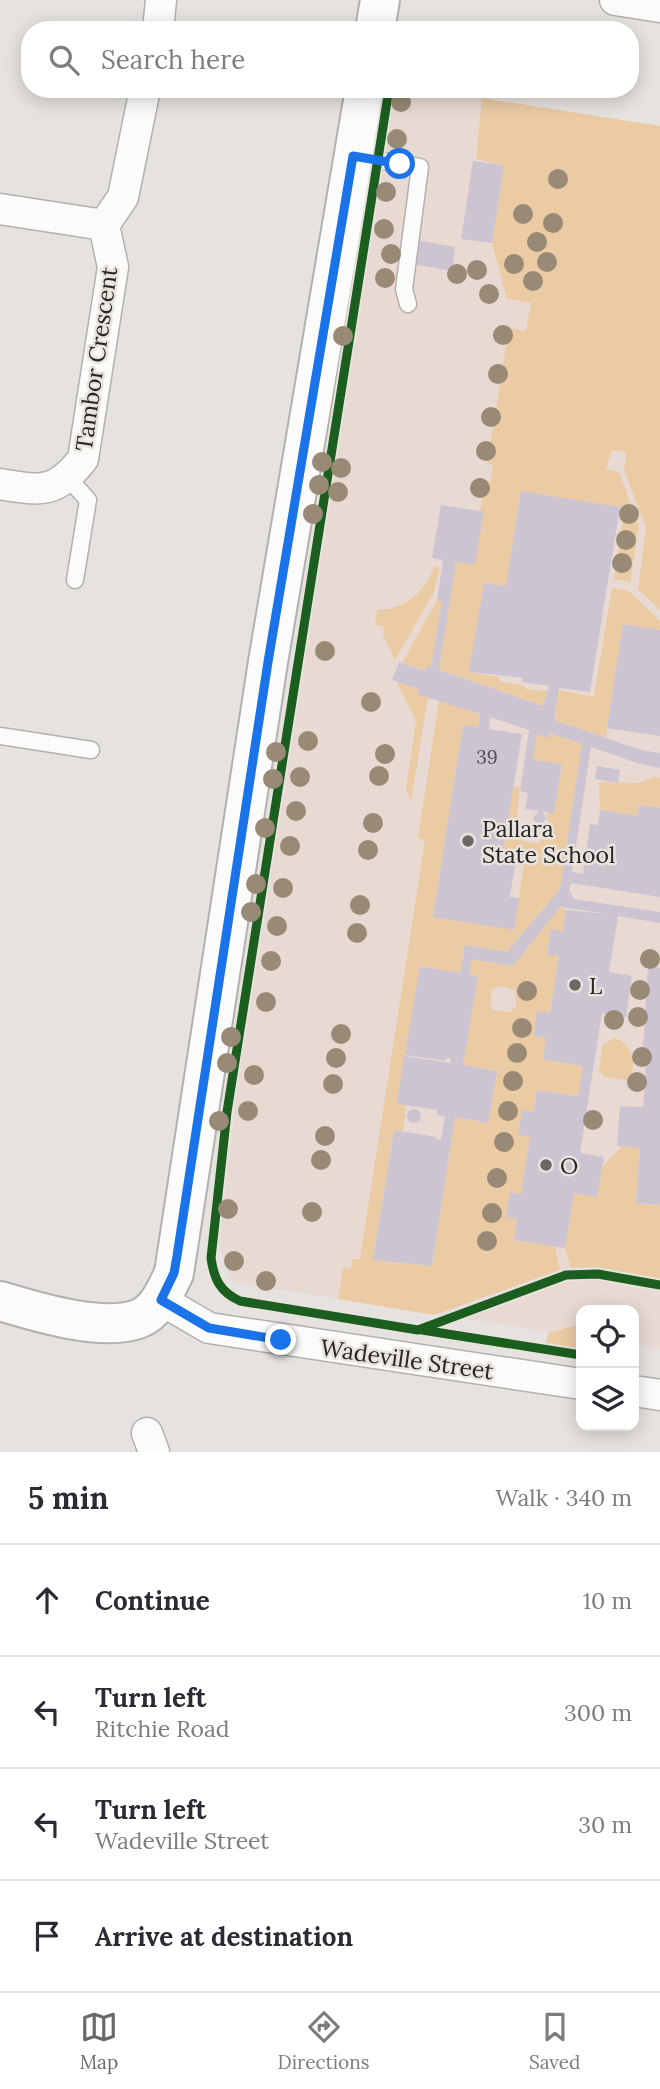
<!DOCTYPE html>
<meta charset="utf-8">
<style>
:root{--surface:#fff;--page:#f7f7f7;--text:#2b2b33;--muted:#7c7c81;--line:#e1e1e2;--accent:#6a6865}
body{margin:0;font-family:Lora,serif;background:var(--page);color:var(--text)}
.controls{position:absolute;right:21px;bottom:21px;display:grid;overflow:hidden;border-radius:14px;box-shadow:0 4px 18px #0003}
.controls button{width:63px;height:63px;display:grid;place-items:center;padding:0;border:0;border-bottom:2px solid var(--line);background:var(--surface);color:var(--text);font:35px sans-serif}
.stop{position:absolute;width:21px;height:21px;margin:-16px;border:5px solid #1a73e8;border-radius:50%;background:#fff}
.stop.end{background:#1a73e8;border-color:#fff;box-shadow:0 2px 7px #0008}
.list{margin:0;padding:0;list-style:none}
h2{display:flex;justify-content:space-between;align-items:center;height:91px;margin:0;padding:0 28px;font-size:30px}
h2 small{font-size:23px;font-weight:400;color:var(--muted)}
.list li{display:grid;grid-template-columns:46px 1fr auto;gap:21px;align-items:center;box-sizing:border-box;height:112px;padding:0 28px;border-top:2px solid var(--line)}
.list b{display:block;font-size:26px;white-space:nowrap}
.list p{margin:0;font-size:23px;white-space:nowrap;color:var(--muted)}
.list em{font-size:23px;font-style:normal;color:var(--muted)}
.icon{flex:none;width:38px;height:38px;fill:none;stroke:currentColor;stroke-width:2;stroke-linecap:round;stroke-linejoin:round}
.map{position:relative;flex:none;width:660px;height:1452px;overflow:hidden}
.search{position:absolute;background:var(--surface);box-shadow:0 4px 18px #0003;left:21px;right:21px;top:21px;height:77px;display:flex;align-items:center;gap:18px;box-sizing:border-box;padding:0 24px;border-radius:28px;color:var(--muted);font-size:26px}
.sheet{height:539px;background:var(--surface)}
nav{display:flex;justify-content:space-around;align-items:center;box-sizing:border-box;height:98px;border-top:2px solid var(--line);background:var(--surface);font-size:19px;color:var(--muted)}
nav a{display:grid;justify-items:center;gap:4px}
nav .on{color:var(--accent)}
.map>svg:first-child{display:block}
.education{fill:#e8dad3}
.green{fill:#eacba4;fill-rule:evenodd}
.building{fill:#cdc4d2}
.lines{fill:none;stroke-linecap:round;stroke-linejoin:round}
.lane-casing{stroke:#b3b1af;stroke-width:19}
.street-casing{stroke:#b3b1af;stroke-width:33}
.secondary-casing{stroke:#b3b1af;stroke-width:42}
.lane{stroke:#fbfbfa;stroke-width:16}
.street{stroke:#fbfbfa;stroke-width:30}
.secondary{stroke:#fbfbfa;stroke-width:38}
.cycleway-casing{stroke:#e8e3dc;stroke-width:13}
.cycleway{stroke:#1b5e20;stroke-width:9}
.tree{fill:#998a76}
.route{stroke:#1a73e8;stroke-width:9}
.poi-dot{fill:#6a6865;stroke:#e8e3dc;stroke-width:2.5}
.labels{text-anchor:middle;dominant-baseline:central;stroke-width:5;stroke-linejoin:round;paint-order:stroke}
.number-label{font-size:19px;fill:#504e4f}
.street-label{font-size:23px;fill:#272623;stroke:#e8e3dc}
.poi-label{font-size:23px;fill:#272623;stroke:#e8e3dc;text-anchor:start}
</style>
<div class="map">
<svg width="660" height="1452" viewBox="0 0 660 1452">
<rect width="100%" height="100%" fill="#e5e2df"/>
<path class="education" d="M 394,89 L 422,89 L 660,126 L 660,1348 L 634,1344 L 634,1310 L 581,1310 L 581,1337 L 233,1282 L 219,1246 L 236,1099 Z"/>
<g class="green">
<path d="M 482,98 L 660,126 L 660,610 L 638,589 L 646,528 L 624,470 L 626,452 L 612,450 L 606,469 L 619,472 L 639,526 L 630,582 L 614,579 L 625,508 L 521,491 L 506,586 L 484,583 L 470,672 L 499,677 L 499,681 L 525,686 L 525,689 L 548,691 L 543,706 L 439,670 L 456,562 L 475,564 L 483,512 L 480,511 L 484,488 L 489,489 L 493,465 L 487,464 L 509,328 L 526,331 L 531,303 L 507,299 L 492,243 L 504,165 L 476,159 Z"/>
<path d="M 435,566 L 440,567 L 434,592 L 395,660 L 383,635 L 384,626 L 375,625 L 377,610 C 407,609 423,593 435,566 Z"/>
<path d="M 612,588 L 629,591 L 660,621 L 660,630 L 623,624 L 606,738 L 554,720 L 557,711 L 553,710 L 559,690 L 594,697 Z"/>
<path d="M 437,600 L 442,601 L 431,667 L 427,666 L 425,671 L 402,663 Z"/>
<path d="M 397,682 L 419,689 L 418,694 L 428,697 L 411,802 L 406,788 L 416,721 Z"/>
<path d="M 439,701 L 480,714 L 479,727 L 463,725 L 433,917 L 514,929 L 525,857 L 503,852 L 513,786 L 520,787 L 515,833 L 522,841 L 538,843 L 546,837 L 548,812 L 554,813 L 562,765 L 533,760 L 537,734 L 550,733 L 582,744 L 560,889 L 507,952 L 465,945 L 460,973 L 421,966 L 397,1103 L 406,1105 L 403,1131 L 394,1130 L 373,1260 L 432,1266 L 455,1117 L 488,1123 L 497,1071 L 463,1065 L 478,976 L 469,974 L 472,959 L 513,966 L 560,907 L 566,910 L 563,931 L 551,929 L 547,954 L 559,956 L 550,1013 L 538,1011 L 534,1035 L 546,1038 L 543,1059 L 583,1066 L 578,1096 L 537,1090 L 534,1112 L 522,1110 L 519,1135 L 530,1137 L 521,1194 L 510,1192 L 506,1217 L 517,1219 L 514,1240 L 555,1246 L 560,1270 L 434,1315 L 338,1299 L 343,1268 L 351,1269 L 352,1259 L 360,1259 L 425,840 L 418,838 ZM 501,986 L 515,990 L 516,1006 L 510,1012 L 493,1010 L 490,1004 L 492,990 Z"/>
<path d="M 655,777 L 660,778 L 660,808 L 639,805 L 637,816 L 600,810 L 599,782 L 638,783 Z"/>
<path d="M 615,1038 C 631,1043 639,1067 628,1080 L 605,1077 L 599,1071 L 603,1044 Z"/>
<path d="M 622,1146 L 640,1148 L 636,1203 L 660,1205 L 660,1281 L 596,1267 L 571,1268 L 565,1248 L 574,1193 L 597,1196 L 602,1167 Z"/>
<path d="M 581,1324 L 581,1349 L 546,1343 L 548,1333 Z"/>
</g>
<g class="building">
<path d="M 473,161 L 504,165 L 492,243 L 461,239 Z"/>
<path d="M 416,240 L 455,247 L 452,271 L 412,264 Z"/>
<path d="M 521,491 L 620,507 L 590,692 L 559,688 L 554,720 L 641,750 L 660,753 L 660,768 L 640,764 L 591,747 L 572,872 L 583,874 L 590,824 L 598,825 L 600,810 L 637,816 L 639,805 L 660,808 L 660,897 L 571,883 L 569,890 L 574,899 L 660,912 L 660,923 L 618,916 L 609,972 L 632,976 L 626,1017 L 602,1013 L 580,1153 L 604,1157 L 597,1197 L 574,1193 L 565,1248 L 514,1240 L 517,1219 L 506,1217 L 510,1192 L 521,1194 L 530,1137 L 518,1135 L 522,1110 L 534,1112 L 537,1090 L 578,1096 L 583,1066 L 543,1059 L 546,1038 L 534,1036 L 537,1011 L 550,1013 L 559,956 L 547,955 L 551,929 L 563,931 L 566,910 L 607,914 L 560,907 L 513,966 L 472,959 L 469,974 L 478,976 L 463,1065 L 497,1071 L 488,1123 L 455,1117 L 432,1266 L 373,1260 L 394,1130 L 437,1137 L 436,1139 L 441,1140 L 445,1116 L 437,1115 L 438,1110 L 397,1104 L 404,1056 L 450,1063 L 451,1059 L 446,1058 L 446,1061 L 405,1055 L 420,966 L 460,973 L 465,945 L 507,952 L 560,889 L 582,744 L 550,733 L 549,738 L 537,734 L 533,760 L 562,764 L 554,814 L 542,811 L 547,819 L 538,825 L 533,818 L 539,811 L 525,809 L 528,793 L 520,791 L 529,730 L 490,717 L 489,729 L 522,734 L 502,857 L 516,860 L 510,897 L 519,898 L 514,930 L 433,917 L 463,725 L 479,727 L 480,714 L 417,694 L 419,689 L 392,680 L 399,662 L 425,671 L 427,665 L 431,667 L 442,601 L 437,600 L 443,560 L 432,558 L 441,505 L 480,511 L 484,511 L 475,565 L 456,562 L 439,670 L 543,706 L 549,686 L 522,682 L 523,678 L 469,672 L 484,583 L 506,586 Z"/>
<path d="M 623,624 L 660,630 L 660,736 L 607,728 Z"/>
<path d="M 597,766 L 620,770 L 618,783 L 595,779 Z"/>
<path d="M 648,966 L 660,968 L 660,1205 L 636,1203 L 640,1148 L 617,1146 L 620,1106 L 643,1107 L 647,1048 L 643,1048 Z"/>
<circle cx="414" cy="1116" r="7"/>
</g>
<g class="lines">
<defs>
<g id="lane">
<path d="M 353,156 L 420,167 L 404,289 L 408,304"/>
<path d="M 68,478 L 88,500 L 75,580"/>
<path d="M 0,736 L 91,750"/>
</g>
<g id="street">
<path d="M 615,0 L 660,7"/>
<path d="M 158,30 L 161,0"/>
<path d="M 0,209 L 104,225"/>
<path d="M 0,484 C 42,491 55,494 83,459 L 113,267 L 104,225 L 123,197 L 145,89"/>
<path d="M 161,1300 L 209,1328 L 581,1384"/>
<path d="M 634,1391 L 660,1395"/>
<path d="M 147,1433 L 154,1452"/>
</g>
<g id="secondary">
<path d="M 375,30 L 380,0"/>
<path d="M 0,1301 C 37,1312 101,1332 138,1319 C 157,1312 166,1290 174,1273 L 268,662 L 365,89"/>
</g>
</defs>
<use href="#lane" class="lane-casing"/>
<use href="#street" class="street-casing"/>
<use href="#secondary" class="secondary-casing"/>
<use href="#lane" class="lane"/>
<use href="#street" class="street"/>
<use href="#secondary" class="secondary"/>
<defs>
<g id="cycleway">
<path d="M 389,89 L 227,1112 L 211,1258 C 214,1279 220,1292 240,1301 L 418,1330 L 566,1275 L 598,1274 L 660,1285"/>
<path d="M 422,1330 L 581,1355"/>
</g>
</defs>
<use href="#cycleway" class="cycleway-casing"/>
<use href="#cycleway" class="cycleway"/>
</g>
<g class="tree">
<circle cx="401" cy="102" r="10"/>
<circle cx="397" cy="139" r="10"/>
<circle cx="558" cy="179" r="10"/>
<circle cx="386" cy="192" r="10"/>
<circle cx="523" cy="214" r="10"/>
<circle cx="553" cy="223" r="10"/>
<circle cx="384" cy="229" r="10"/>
<circle cx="537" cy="242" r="10"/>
<circle cx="391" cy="254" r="10"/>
<circle cx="547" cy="262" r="10"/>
<circle cx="514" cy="264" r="10"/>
<circle cx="477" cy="270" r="10"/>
<circle cx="457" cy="274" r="10"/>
<circle cx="385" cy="278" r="10"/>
<circle cx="533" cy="281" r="10"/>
<circle cx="489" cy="294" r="10"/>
<circle cx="503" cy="335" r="10"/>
<circle cx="343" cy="336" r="10"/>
<circle cx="498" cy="374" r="10"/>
<circle cx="491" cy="417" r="10"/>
<circle cx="486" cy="451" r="10"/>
<circle cx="322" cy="462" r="10"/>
<circle cx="341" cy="468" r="10"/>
<circle cx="319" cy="485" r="10"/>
<circle cx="480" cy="488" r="10"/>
<circle cx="338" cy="492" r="10"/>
<circle cx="313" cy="514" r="10"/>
<circle cx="629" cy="514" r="10"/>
<circle cx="626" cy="540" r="10"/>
<circle cx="622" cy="563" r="10"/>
<circle cx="325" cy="651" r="10"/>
<circle cx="371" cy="702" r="10"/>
<circle cx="308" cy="741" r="10"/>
<circle cx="276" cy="752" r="10"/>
<circle cx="385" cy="754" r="10"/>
<circle cx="379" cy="776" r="10"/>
<circle cx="300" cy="777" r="10"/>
<circle cx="273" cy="779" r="10"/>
<circle cx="296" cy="811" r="10"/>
<circle cx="373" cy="823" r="10"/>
<circle cx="265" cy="828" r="10"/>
<circle cx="290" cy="846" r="10"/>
<circle cx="368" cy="850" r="10"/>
<circle cx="256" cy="884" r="10"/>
<circle cx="283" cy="888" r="10"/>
<circle cx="360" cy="905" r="10"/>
<circle cx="251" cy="912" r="10"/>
<circle cx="277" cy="926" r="10"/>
<circle cx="357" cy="933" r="10"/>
<circle cx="650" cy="959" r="10"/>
<circle cx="271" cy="961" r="10"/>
<circle cx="640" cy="990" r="10"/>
<circle cx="527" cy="991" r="10"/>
<circle cx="266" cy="1002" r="10"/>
<circle cx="638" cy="1017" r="10"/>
<circle cx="614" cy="1020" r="10"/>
<circle cx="522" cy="1028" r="10"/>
<circle cx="341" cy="1034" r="10"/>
<circle cx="231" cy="1037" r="10"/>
<circle cx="517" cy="1053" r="10"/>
<circle cx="642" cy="1057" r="10"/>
<circle cx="336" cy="1058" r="10"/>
<circle cx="227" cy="1063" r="10"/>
<circle cx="254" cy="1075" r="10"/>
<circle cx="513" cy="1081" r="10"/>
<circle cx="637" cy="1082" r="10"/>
<circle cx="333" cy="1084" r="10"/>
<circle cx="248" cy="1111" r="10"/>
<circle cx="508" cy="1111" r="10"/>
<circle cx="593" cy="1120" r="10"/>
<circle cx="219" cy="1121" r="10"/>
<circle cx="325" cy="1136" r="10"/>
<circle cx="504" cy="1142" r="10"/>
<circle cx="321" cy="1160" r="10"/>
<circle cx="497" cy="1178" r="10"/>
<circle cx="228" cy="1209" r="10"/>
<circle cx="312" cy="1212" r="10"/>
<circle cx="492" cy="1213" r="10"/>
<circle cx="487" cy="1241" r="10"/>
<circle cx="234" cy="1261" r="10"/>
<circle cx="266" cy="1281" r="10"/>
</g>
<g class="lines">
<path class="route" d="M 281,1340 L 209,1328 L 161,1300 L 174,1273 L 177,1256 L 268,662 L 353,156 L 400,164"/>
</g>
<g class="poi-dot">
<circle cx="468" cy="841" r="7"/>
<circle cx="575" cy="985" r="7"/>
<circle cx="546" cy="1165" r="7"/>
</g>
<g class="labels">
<g class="number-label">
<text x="487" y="757">39</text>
</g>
<g class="street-label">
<text transform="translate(96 359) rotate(-82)">Tambor Crescent</text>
<text transform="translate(407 1359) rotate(8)">Wadeville Street</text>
</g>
<g class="poi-label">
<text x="482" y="828">Pallara<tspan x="482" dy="26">State School</tspan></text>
<text x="589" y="985">L</text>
<text x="560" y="1165">O</text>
</g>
</g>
</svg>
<div class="controls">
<button><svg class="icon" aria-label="locate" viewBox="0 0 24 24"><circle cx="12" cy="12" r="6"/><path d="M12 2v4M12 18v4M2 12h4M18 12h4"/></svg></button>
<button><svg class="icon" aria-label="layers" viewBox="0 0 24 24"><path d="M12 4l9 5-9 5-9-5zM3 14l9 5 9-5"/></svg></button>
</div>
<div class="stop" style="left:400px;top:164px"></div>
<div class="stop end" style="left:281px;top:1340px"></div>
<div class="search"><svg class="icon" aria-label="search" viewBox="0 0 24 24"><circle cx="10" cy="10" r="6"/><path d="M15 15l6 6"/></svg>Search here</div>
</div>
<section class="sheet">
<h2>5 min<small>Walk · 340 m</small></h2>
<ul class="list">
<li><svg class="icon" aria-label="ahead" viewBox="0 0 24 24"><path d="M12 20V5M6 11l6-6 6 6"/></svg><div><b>Continue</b></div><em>10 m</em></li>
<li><svg class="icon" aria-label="left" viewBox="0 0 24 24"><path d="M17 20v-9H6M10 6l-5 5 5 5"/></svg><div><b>Turn left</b><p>Ritchie Road</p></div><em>300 m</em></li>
<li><svg class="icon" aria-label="left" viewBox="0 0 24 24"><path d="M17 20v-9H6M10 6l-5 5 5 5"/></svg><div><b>Turn left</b><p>Wadeville Street</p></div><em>30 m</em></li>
<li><svg class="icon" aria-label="arrive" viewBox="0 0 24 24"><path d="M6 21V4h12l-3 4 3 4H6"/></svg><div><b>Arrive at destination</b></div></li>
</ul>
</section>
<nav>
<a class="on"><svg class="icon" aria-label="map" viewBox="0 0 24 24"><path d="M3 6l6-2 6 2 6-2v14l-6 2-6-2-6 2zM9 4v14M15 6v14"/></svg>Map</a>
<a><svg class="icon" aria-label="directions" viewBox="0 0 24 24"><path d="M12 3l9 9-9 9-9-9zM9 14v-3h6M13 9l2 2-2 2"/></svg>Directions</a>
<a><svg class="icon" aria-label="saved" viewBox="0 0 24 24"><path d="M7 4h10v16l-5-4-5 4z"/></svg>Saved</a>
</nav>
